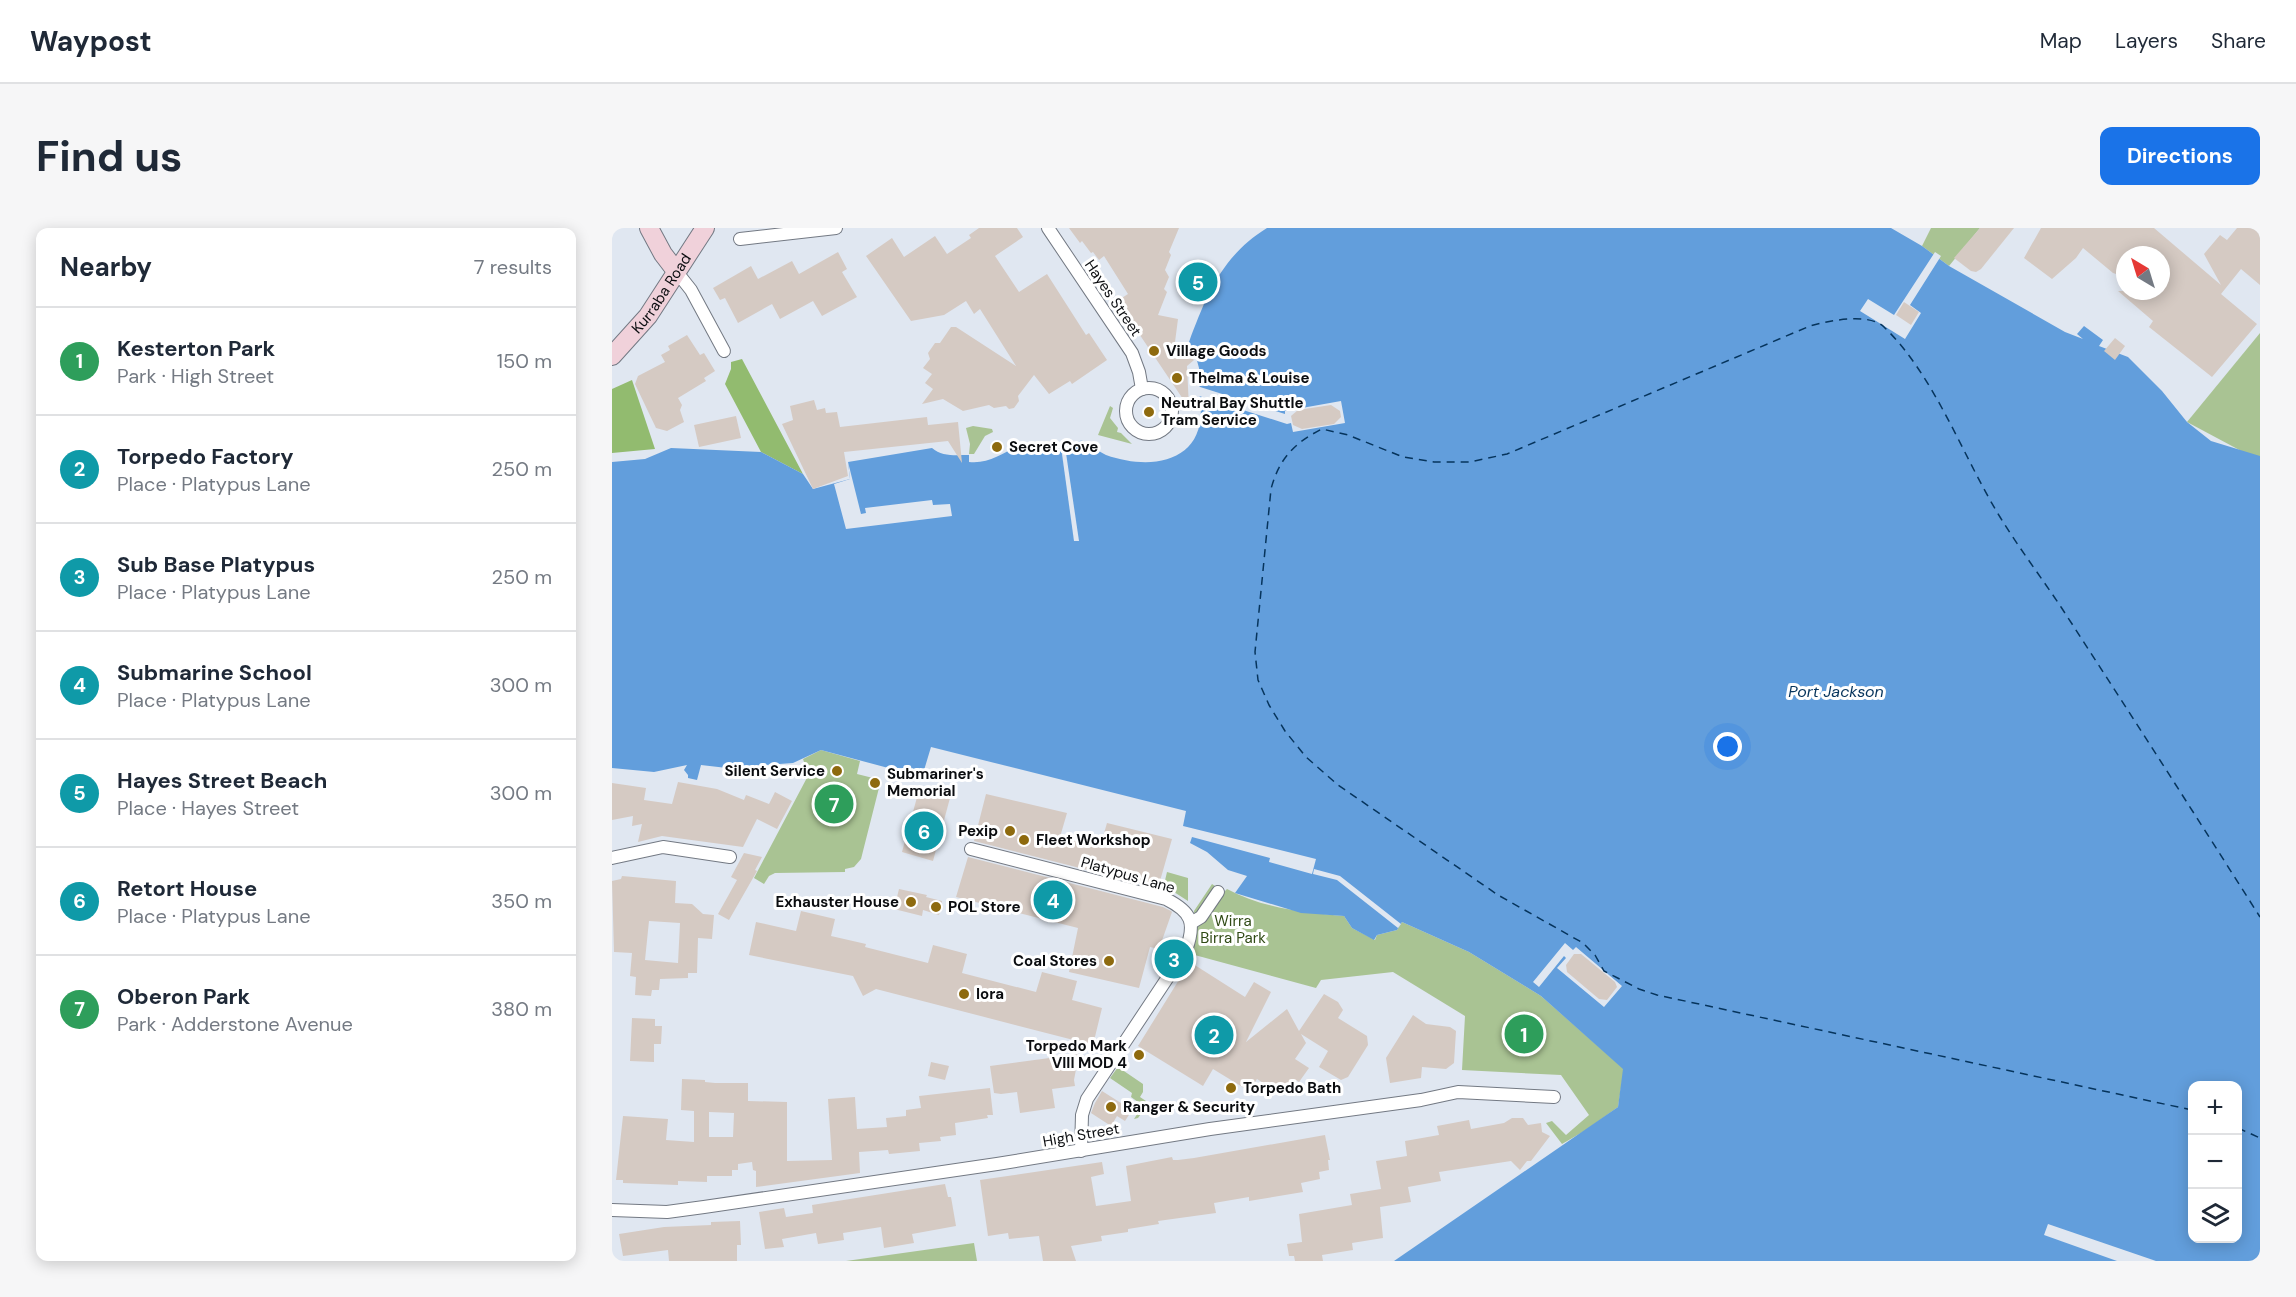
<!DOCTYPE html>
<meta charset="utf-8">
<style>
:root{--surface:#fff;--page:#f6f6f7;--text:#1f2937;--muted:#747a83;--line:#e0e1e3;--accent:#1a73e8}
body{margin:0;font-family:"DM Sans",sans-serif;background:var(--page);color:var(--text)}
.controls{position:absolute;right:18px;bottom:18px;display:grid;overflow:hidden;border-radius:12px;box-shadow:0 3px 15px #0003}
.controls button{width:54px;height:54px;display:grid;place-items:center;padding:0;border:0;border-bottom:2px solid var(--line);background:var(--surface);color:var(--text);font:30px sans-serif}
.compass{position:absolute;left:1504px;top:18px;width:54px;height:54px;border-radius:50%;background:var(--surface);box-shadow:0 3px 15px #0003;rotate:322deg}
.you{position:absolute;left:1116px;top:519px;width:21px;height:21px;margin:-15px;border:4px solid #fff;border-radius:50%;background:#1a73e8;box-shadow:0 0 0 9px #1a73e833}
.badge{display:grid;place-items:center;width:39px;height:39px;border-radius:50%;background:var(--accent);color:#fff;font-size:20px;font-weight:700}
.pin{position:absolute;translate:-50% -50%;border:3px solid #fff;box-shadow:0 2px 6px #0006}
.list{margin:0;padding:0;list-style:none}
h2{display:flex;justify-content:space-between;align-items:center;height:78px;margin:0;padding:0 24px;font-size:26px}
h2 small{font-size:20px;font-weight:400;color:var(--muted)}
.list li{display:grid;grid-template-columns:39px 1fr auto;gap:18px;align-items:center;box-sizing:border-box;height:108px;padding:0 24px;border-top:2px solid var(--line)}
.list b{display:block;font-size:22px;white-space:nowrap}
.list p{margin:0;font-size:20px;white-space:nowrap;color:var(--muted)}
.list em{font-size:20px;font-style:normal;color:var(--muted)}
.icon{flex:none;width:33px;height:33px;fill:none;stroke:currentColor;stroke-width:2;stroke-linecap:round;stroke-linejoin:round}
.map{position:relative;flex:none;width:1648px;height:1033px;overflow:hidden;border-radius:12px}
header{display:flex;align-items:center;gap:36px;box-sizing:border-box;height:84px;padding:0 30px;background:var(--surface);border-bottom:2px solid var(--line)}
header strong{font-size:28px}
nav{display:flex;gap:33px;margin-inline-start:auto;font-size:21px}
.intro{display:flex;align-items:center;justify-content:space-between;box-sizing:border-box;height:144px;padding:0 36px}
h1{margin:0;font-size:42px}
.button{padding:15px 27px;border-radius:12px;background:var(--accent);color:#fff;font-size:21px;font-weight:700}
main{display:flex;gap:36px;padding:0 36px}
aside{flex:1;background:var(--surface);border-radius:12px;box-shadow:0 3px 15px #0003}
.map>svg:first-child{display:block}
.green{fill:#a9c393}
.forest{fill:#92bb6f}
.water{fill:#629edc;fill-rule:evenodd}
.pier{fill:#e0e7f1}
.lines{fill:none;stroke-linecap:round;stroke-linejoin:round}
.ferry{stroke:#06345c;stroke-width:1.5;stroke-dasharray:8 6;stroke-linecap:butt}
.building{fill:#d5cac3;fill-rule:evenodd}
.street-casing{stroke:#737983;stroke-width:14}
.secondary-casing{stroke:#737983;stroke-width:20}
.street{stroke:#fff;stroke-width:12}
.secondary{stroke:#f0d1da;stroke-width:18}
.poi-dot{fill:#8e6a0e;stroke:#fff;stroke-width:2}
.labels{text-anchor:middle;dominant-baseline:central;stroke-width:6;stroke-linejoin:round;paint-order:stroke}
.street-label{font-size:15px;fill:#0b0d10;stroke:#fff}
.poi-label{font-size:15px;font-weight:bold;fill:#0b0d10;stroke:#fff;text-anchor:start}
.park-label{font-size:15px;fill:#304a15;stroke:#fff}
.water-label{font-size:16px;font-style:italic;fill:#06345c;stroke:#fff}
</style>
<header>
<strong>Waypost</strong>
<nav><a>Map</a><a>Layers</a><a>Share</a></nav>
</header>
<div class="intro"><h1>Find us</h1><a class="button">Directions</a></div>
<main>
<aside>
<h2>Nearby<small>7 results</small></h2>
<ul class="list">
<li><span class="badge" style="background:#2e9e5b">1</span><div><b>Kesterton Park</b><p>Park · High Street</p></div><em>150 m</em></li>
<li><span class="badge" style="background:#0f9aa8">2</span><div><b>Torpedo Factory</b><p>Place · Platypus Lane</p></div><em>250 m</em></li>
<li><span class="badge" style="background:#0f9aa8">3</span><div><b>Sub Base Platypus</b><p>Place · Platypus Lane</p></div><em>250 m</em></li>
<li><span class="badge" style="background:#0f9aa8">4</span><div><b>Submarine School</b><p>Place · Platypus Lane</p></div><em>300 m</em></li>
<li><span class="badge" style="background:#0f9aa8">5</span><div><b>Hayes Street Beach</b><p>Place · Hayes Street</p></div><em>300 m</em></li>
<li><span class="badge" style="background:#0f9aa8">6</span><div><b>Retort House</b><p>Place · Platypus Lane</p></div><em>350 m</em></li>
<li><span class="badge" style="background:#2e9e5b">7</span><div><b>Oberon Park</b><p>Park · Adderstone Avenue</p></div><em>380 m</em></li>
</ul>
</aside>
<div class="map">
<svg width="1648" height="1033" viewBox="0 0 1648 1033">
<rect width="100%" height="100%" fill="#e0e7f1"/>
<g class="green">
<path d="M 1319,0 L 1368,0 L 1337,38 L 1310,18 Z"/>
<path d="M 1648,105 L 1648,233 L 1575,194 Z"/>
<path d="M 498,178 L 501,180 L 498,190 L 506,200 L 505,204 L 509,205 L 520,216 L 486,207 Z"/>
<path d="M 361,198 L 380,201 L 381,204 L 373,208 L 362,226 L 357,226 L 358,216 L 354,200 Z"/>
<path d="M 209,522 L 248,533 L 245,546 L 269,552 L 249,631 L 242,639 L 233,641 L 233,644 L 163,645 L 157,648 L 152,656 L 142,650 L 198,544 L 191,540 L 193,537 L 191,531 Z"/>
<path d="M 555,644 L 576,650 L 576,673 L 562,664 L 551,661 Z"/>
<path d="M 600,656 L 612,664 L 615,661 C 650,680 693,685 732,688 L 740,700 L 763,712 L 765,707 L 785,702 L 790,694 L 857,724 L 929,768 L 1012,841 L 1006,879 L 974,902 L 950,916 L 934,895 L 940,893 L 954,907 L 977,887 L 949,847 L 850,842 L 853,788 L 781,744 L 709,752 L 704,760 L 579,726 L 584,706 L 582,683 Z"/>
<path d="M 506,839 L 531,856 L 531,864 L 528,869 L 537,875 L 526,890 L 522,891 L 529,880 L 524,877 L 526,874 L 519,869 L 520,865 L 498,850 Z"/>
<path d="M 362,1015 L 365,1033 L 234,1033 Z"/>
</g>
<g class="forest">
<path d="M 130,131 L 191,246 L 149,224 L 113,156 L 119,141 L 119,134 Z"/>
<path d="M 20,152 L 43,221 L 0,225 L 0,161 Z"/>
</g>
<path class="water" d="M 655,0 L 1279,0 L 1310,18 L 1337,38 L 1453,104 L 1471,111 L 1465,106 L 1472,98 L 1491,112 L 1487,118 L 1516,129 L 1550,163 L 1575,194 L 1599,213 L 1648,228 L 1648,1033 L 782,1033 L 1006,879 L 1011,841 L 929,768 L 857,724 L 790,694 L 785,702 L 765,707 L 762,712 L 740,700 L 732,688 L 689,685 L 623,665 L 635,648 L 616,642 L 595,624 L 578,615 L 580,609 L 658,630 L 657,634 L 700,646 L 704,631 L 571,598 L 574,583 L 319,519 L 310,549 L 209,522 L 181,535 L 115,540 L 89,537 L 85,552 L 76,550 L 76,547 L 72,542 L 75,537 L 42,544 L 0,540 L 0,234 L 33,231 L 59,220 L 149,224 L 191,246 L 201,261 L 238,251 L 236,234 L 320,220 C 330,229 344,227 357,227 L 357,234 C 381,237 397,218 420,215 C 431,213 446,216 458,217 C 461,215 466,212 471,213 C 476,215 487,224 494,227 C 542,244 596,233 588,172 C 587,162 588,151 587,140 C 585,131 581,122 577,114 C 595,66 610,28 655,0 ZM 1580,858 L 1626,858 L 1626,1010 L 1580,1010 Z"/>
<g class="pier">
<path d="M 1323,24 L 1329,28 L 1298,77 L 1309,85 L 1293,111 L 1248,83 L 1256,71 L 1282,87 Z"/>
<path d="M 585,158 L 673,186 L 673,183 L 729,173 L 733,195 L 681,204 L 679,195 L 675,196 L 584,167 Z"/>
<path d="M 454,225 L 467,313 L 462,313 L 450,226 Z"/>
<path d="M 236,234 L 249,286 L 254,285 L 253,280 L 320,272 L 321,277 L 338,276 L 340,288 L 234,301 L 222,256 L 238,251 Z"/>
<path d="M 702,641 L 728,648 L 789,696 L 786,700 L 725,652 L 701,646 Z"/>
<path d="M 953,715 L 961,722 L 964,719 L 1010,758 L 992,779 L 945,740 L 954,730 L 952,728 L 927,759 L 921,754 Z"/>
<path d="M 1436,996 L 1544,1033 L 1505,1033 L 1432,1007 Z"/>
</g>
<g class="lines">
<g class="ferry">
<path d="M 1580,882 L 1045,767 L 1027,761 L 992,743 L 983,727 L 971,715 L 886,667 L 726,557 L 694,529 L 673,503 L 657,477 L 646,452 L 643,424 L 659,261 C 667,231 682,215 710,201 L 736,207 L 791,229 L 822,234 L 858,234 L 895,226 L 1198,98 C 1216,93 1256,84 1272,99 C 1323,148 1351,229 1388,289 C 1407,320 1429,349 1449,379 C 1516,482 1582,585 1648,689"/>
<path d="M 1626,900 L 1648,910"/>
</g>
</g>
<g class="building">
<path d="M 367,0 L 405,0 L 411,9 L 383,28 L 407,64 L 435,46 L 474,107 L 477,105 L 495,132 L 460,156 L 458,153 L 437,166 L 422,147 L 406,168 L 407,173 L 402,180 L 397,181 L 394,178 L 382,180 L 377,177 L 351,183 L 331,171 L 310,176 L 321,161 L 313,155 L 320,146 L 311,140 L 318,131 L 316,125 L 323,115 L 328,115 L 339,99 L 344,99 L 404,138 L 368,81 L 362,86 L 354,73 L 332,87 L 299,93 L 254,28 L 280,10 L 292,29 L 323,8 L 335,26 L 359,10 L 357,7 Z"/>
<path d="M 457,0 L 567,0 L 557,24 L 559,27 L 553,42 L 557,49 L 552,61 L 555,64 L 546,87 L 566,91 L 563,114 L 582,132 L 575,138 L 577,180 L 505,73 L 516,66 L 492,28 L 487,32 L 481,24 L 479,25 L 470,13 L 468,15 Z"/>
<path d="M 1368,0 L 1402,0 L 1369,41 L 1364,44 L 1359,43 L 1342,30 Z"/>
<path d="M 1429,0 L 1542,0 L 1609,57 L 1592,26 L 1608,7 L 1615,12 L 1625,0 L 1648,0 L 1648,57 L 1629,41 L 1609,66 L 1645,96 L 1600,149 L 1537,99 L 1541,93 L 1506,63 L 1549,63 L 1549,27 L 1513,27 L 1513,49 L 1501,45 L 1471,20 L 1464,30 L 1440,51 L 1412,30 Z"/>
<path d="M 226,24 L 235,41 L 230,44 L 245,69 L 210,88 L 201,73 L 168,91 L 160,76 L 126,95 L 113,70 L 108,72 L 101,60 L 139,38 L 146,51 L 180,33 L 187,46 Z"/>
<path d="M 1292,74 L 1307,84 L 1299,97 L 1284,87 Z"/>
<path d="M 75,107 L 88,127 L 92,125 L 103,143 L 92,150 L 94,153 L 66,170 L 70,177 L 68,182 L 72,194 L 55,203 L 44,200 L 23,156 L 26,148 L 53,134 L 49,127 L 58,122 L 56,118 Z"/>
<path d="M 1503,110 L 1513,118 L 1503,132 L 1492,123 Z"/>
<path d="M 202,172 L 205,182 L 213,180 L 214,185 L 225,184 L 228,199 L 315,189 L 316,197 L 346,194 L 350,235 L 336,213 L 232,224 L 236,248 L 201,261 L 170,196 L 181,192 L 178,178 Z"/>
<path d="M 719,177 L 728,183 L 729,189 L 722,196 L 690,201 L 681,197 L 679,188 L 686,182 Z"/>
<path d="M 124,188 L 129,210 L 87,219 L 82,197 Z"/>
<path d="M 66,554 L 105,561 L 132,572 L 134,567 L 157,576 L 163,564 L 180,573 L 165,601 L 145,591 L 131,619 L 50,608 L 26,614 L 30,596 L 20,598 L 21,588 L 0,592 L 0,555 L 34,560 L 32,572 L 60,576 Z"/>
<path d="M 307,562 L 338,570 L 321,633 L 290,624 Z"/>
<path d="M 374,566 L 455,585 L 448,609 L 488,619 L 495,595 L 560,611 L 546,660 L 362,613 Z"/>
<path d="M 132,625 L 150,629 L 143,642 L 145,643 L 117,692 L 106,686 L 125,652 L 119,649 Z"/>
<path d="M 356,629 L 551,679 L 559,683 L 560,684 L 547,721 L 538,719 L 527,760 L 457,744 L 466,700 L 344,669 Z"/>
<path d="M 10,648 L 64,653 L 63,675 L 80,676 L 91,686 L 102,687 L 100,711 L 86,710 L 85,745 L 76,745 L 76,750 L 48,751 L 47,762 L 40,762 L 39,768 L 23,767 L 24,749 L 18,748 L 20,725 L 2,724 L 0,653 L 9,651 ZM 37,693 L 68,695 L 66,735 L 33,732 Z"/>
<path d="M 287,661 L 315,667 L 314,669 L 330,673 L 327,687 L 311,682 L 310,688 L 282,681 Z"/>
<path d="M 189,683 L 223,691 L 219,708 L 254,716 L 253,719 L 316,735 L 321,717 L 355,726 L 350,745 L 424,764 L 430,744 L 465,753 L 460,772 L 490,780 L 481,817 L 264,761 L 251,768 L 241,748 L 137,727 L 144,694 L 184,703 Z"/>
<path d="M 962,726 L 969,726 L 1003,754 L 1005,759 L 995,772 L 987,771 L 955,744 L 954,737 Z"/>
<path d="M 578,734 L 633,769 L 642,754 L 659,764 L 634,814 L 675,781 L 687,803 L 712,766 L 726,774 L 731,782 L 726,790 L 755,808 L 756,817 L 736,849 L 729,852 L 707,839 L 716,823 L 689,806 L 694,815 L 683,831 L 697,840 L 687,854 L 684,852 L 680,861 L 674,857 L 670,863 L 662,858 L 661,861 L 645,851 L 637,863 L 601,841 L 591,858 L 526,818 Z"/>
<path d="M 801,787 L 814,796 L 838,799 L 844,803 L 842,835 L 834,841 L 810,839 L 809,850 L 778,855 L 774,830 Z"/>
<path d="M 20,790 L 43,791 L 43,798 L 50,798 L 49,816 L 42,816 L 42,834 L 18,833 Z"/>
<path d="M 467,826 L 462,852 L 463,858 L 440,861 L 443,880 L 408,885 L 405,864 L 389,866 L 382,865 L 378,838 Z"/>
<path d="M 319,834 L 337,838 L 333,852 L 316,848 Z"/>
<path d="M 70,851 L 93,852 L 93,854 L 103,855 L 136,855 L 136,873 L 175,874 L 175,933 L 220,932 L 216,871 L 243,869 L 245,901 L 275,899 L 274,890 L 294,888 L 294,882 L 309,880 L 307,868 L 378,860 L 381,887 L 375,887 L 376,890 L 343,895 L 344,907 L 328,909 L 329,913 L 307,915 L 308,923 L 277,926 L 276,922 L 247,924 L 248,945 L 144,959 L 144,943 L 141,942 L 140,934 L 126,936 L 126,942 L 120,942 L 120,948 L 95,948 L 95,954 L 66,953 L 66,957 L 11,955 L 11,952 L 4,952 L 11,888 L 56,891 L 54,912 L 82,914 L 82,883 L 69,882 ZM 97,884 L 122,885 L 121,909 L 97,909 Z"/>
<path d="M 490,863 L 520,882 L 513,893 L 505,888 L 499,898 L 479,885 L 483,875 Z"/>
<path d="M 900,890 L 911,890 L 916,897 L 929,895 L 930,904 L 938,908 L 919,933 L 915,933 L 908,942 L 899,933 L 827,944 L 829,953 L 796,959 L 799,974 L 768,979 L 771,1010 L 740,1015 L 741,1022 L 710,1027 L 711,1033 L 683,1033 L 682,1028 L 677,1028 L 675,1016 L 690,1014 L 687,986 L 740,977 L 738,966 L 769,961 L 764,933 L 795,928 L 793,913 L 827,907 L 825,898 L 857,892 L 859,901 L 892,895 Z"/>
<path d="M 713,907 L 718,932 L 716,932 L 717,942 L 707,944 L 708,951 L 689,955 L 691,964 L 637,973 L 637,969 L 602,975 L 604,985 L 546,993 L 547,996 L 516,1001 L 516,1004 L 489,1008 L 490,1013 L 459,1018 L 464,1033 L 431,1033 L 427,1008 L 397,1011 L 396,1005 L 376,1008 L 368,952 L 490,934 L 492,946 L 479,949 L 484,978 L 519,973 L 514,938 L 560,929 L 561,932 L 566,932 L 582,930 Z"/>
<path d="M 333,956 L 336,969 L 339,969 L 344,998 L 300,1006 L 302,1015 L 272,1020 L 269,999 L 231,1005 L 232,1012 L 206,1016 L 204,1005 L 170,1011 L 172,1019 L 153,1021 L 147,984 L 172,980 L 174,989 L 201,985 L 200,977 Z"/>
<path d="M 128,993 L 129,1017 L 125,1017 L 125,1033 L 57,1033 L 56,1022 L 11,1028 L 7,1006 L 52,999 L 99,997 L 99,994 Z"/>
</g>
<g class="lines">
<defs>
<g id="street">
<path d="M 436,0 L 520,125 L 527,144 L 530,161"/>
<path d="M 128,11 L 224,0"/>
<path d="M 64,43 L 79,62 L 112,123"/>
<circle cx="537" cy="183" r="23"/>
<path d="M 359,621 L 554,671 C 580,684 584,695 574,722 L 475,871 L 470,887 L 469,923"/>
<path d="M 0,630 L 51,619 L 118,629"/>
<path d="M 579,695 L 589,689 L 606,664"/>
<path d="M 0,982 L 55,984 L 92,979 L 385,936 L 598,901 L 809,872 L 846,864 L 942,869"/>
</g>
<g id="secondary">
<path d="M 37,0 L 51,26 L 64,43"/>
<path id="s1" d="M 0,128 L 36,88 L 93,0"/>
</g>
</defs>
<use href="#street" class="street-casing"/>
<use href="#secondary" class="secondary-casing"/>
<use href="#street" class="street"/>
<use href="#secondary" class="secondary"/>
</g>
<g class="poi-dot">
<circle cx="542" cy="123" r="6"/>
<circle cx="565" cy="150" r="6"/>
<circle cx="537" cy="184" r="6"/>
<circle cx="385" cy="219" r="6"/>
<circle cx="225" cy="543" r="6"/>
<circle cx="263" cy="555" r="6"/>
<circle cx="398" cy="603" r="6"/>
<circle cx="412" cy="612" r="6"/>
<circle cx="299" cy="674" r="6"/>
<circle cx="324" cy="679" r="6"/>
<circle cx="497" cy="733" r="6"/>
<circle cx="352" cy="766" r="6"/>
<circle cx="527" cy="827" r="6"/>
<circle cx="619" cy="860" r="6"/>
<circle cx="499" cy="879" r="6"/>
</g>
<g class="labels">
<g class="street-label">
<text stroke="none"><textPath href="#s1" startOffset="80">Kurraba Road</textPath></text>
<text transform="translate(501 70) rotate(56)">Hayes Street</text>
<text transform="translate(516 647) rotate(16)">Platypus Lane</text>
<text transform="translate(469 907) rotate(-10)">High Street</text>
</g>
<g class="poi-label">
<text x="554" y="123">Village Goods</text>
<text x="577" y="150">Thelma &amp; Louise</text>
<text x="549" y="175">Neutral Bay Shuttle<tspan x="549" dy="17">Tram Service</tspan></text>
<text x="397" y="219">Secret Cove</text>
<text x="213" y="543" text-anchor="end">Silent Service</text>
<text x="275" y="546">Submariner's<tspan x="275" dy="17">Memorial</tspan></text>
<text x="386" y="603" text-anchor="end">Pexip</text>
<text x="424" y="612">Fleet Workshop</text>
<text x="287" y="674" text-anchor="end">Exhauster House</text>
<text x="336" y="679">POL Store</text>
<text x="485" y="733" text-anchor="end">Coal Stores</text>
<text x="364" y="766">Iora</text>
<text x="515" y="818" text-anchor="end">Torpedo Mark<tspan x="515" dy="17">VIII MOD 4</tspan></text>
<text x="631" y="860">Torpedo Bath</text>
<text x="511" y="879">Ranger &amp; Security</text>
</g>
<g class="park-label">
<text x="621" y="693">Wirra<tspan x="621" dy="17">Birra Park</tspan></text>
</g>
<g class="water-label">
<text x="1224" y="463">Port Jackson</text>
</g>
</g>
</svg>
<div class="controls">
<button>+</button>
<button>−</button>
<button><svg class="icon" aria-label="layers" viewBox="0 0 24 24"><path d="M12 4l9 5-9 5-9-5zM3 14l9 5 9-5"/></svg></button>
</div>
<svg class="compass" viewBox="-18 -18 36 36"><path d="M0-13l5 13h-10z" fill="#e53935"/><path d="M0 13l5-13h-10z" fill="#747a83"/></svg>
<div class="you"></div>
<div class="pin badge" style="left:912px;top:806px;background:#2e9e5b">1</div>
<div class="pin badge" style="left:602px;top:807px;background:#0f9aa8">2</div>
<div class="pin badge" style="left:562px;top:731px;background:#0f9aa8">3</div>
<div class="pin badge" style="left:441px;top:672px;background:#0f9aa8">4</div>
<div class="pin badge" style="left:586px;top:54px;background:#0f9aa8">5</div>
<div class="pin badge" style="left:312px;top:603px;background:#0f9aa8">6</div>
<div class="pin badge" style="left:222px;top:576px;background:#2e9e5b">7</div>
</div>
</main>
